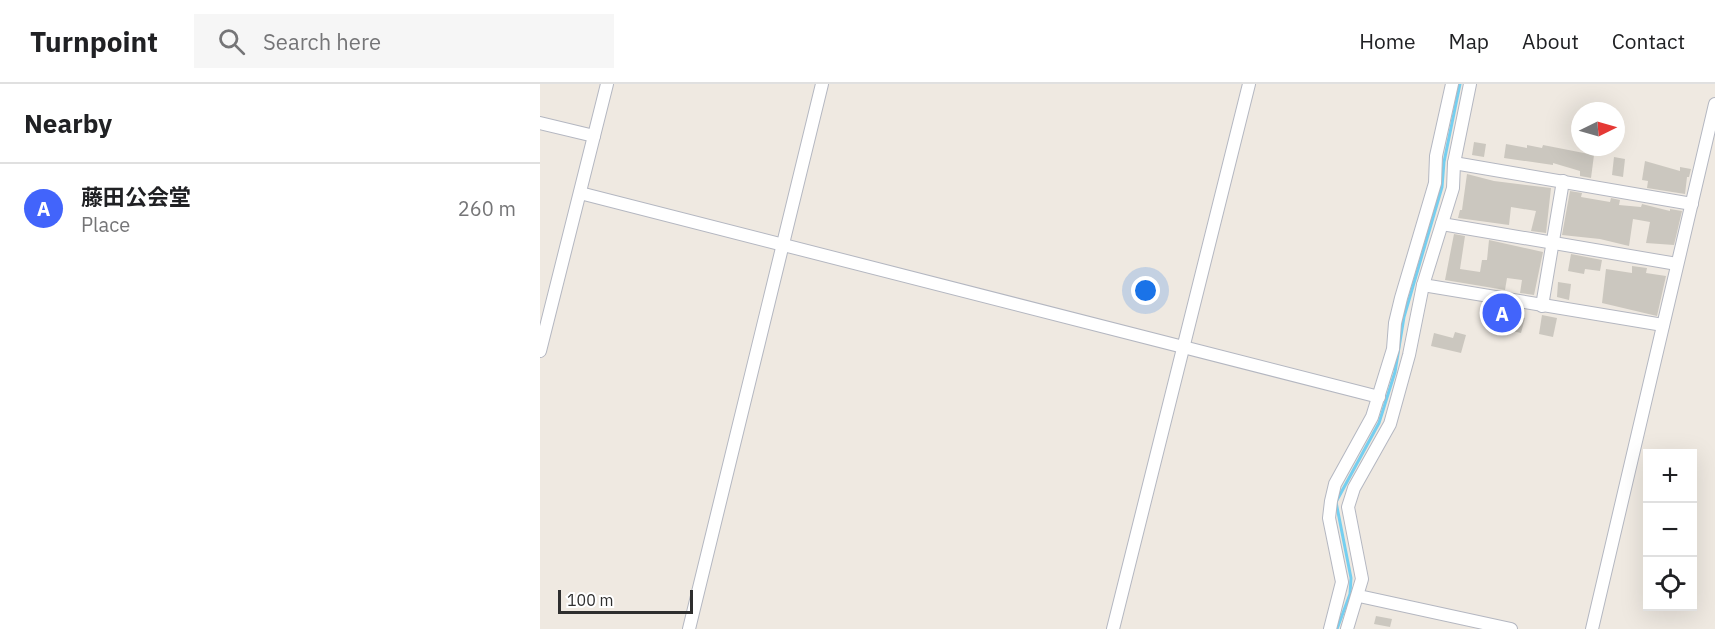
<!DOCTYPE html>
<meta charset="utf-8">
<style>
:root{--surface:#fff;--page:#f6f6f6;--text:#202124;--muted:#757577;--line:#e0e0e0;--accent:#4264fb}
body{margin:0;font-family:"IBM Plex Sans","Noto Sans JP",sans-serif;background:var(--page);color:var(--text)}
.controls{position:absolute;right:18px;bottom:18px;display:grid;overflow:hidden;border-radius:0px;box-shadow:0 6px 24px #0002}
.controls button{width:54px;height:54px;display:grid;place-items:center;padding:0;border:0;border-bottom:2px solid var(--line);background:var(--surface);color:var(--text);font:30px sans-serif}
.compass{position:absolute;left:1031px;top:18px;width:54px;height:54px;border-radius:50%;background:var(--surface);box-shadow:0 6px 24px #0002;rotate:85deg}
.scale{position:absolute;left:18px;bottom:15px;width:135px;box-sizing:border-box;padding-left:6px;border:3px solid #2e2e2e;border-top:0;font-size:16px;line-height:21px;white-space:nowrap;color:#2e2e2e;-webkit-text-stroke:4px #fff;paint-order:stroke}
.you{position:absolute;left:606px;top:207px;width:21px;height:21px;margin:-15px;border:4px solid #fff;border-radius:50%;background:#1a73e8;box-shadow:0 0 0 9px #1a73e833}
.badge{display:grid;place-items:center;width:39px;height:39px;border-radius:50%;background:var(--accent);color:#fff;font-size:20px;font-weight:700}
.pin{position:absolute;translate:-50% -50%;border:3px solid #fff;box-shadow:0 2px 6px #0006}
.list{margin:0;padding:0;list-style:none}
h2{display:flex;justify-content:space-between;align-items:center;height:78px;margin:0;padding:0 24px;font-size:26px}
h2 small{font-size:20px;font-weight:400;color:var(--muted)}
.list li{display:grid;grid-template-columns:39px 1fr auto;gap:18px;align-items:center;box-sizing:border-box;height:90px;padding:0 24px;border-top:2px solid var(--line)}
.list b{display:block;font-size:22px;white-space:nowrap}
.list p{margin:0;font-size:20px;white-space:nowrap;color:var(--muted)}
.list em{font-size:20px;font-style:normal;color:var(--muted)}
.icon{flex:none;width:33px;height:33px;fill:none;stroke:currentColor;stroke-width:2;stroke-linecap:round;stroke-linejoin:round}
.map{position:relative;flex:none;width:1175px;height:545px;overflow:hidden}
header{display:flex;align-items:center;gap:36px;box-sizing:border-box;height:84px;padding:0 30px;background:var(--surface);border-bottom:2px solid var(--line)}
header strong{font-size:28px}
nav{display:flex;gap:33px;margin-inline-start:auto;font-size:21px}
.search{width:420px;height:54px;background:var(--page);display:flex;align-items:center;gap:15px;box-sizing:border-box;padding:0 21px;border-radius:0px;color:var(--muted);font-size:22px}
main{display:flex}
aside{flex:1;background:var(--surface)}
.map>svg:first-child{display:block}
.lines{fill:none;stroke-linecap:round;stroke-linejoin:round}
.stream{stroke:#75cff0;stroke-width:3}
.building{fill:#cbc7bf}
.minor-casing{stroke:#b4b7c1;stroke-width:14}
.minor{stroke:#fff;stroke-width:12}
</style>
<header>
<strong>Turnpoint</strong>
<div class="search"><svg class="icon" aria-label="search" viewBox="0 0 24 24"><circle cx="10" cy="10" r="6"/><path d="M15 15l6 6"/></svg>Search here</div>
<nav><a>Home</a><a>Map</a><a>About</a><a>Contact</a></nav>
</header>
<main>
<aside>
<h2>Nearby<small></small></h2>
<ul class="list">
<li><span class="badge">A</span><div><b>藤田公会堂</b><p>Place</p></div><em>260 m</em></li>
</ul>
</aside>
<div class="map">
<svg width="1175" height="545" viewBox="0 0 1175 545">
<rect width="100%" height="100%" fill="#efe9e1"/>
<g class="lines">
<path class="stream" d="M 797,545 L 810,510 L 811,494 L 796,418 L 839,339 L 855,288 L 864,233 L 902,103 L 904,78 L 920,0"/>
</g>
<g class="building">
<path d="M 934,58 L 946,60 L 944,73 L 932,71 Z"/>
<path d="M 966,60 L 987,64 L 987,61 L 1002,64 L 1003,61 L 1054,71 L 1051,94 L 1040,92 L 1040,87 L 1013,79 L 1013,81 L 964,74 Z"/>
<path d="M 1074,73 L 1085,75 L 1083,93 L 1072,91 Z"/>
<path d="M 1105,77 L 1140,87 L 1140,83 L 1151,85 L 1149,93 L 1147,93 L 1145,110 L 1107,104 L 1108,97 L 1102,96 Z"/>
<path d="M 927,90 L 954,97 L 1011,104 L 1006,149 L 991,147 L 996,127 L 971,123 L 969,141 L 918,134 L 920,126 L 922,126 Z"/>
<path d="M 1030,107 L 1042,109 L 1041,113 L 1070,118 L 1071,114 L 1080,116 L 1079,121 L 1101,123 L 1102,120 L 1130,127 L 1130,125 L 1142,127 L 1134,161 L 1106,159 L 1110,138 L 1093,135 L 1089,162 L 1060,155 L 1022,151 Z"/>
<path d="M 914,150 L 925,152 L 920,185 L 940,188 L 942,176 L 947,176 L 949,156 L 1003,168 L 994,211 L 980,209 L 982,196 L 967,194 L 965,206 L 905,196 Z"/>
<path d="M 1031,170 L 1062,176 L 1060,187 L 1045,185 L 1044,190 L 1028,187 Z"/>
<path d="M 1092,182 L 1107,184 L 1106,189 L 1126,192 L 1117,232 L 1062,219 L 1066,185 L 1092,189 Z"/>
<path d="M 1018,198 L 1031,200 L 1029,216 L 1017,213 Z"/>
<path d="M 957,222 L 968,223 L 967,229 L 985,234 L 981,249 L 972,247 L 974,240 L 955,237 Z"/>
<path d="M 1002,231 L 1017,234 L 1013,253 L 999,250 Z"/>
<path d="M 915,248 L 926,251 L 921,269 L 891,262 L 894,249 L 913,254 Z"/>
<path d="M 836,532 L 852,535 L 850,543 L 834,540 Z"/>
</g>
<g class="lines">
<defs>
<g id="minor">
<path d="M 930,0 L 914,79 L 913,104 L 883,201 L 1123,241"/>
<path d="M 0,39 L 54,52"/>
<path d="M 914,79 L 1152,120"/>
<path d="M 40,109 L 839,313"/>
<path d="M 902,140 L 1137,180"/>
<path d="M 1002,222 L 1023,97"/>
<path d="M 0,267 L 67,0"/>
<path d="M 819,512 L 971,545"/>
<path d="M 149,545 L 282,0"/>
<path d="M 573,545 L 709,0"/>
<path d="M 790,545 L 802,498 L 789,434 L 791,417 L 795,400 L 832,333 L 853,265 L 855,239 L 861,214 L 895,99 L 896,72 L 912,0"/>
<path d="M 807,545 L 822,495 L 808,423 L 814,404 L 850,340 L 869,271 L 883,201"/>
<path d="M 1052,545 L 1175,20"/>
</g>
</defs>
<use href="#minor" class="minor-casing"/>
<use href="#minor" class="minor"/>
</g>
</svg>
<div class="controls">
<button>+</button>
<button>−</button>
<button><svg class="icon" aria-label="locate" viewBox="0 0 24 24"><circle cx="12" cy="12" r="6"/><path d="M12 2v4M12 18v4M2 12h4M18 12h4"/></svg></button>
</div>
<svg class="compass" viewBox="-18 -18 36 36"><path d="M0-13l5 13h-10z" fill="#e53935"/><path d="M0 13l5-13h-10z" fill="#757577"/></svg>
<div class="scale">100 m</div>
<div class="you"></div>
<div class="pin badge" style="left:962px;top:229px">A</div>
</div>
</main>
